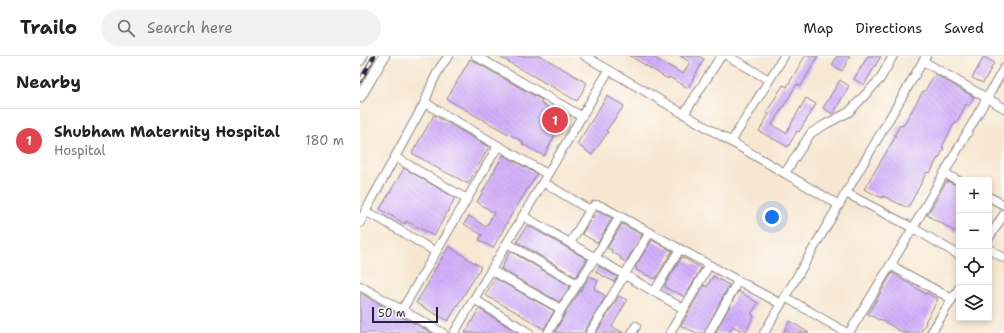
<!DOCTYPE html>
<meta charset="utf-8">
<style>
:root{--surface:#fff;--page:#f2f2f2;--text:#222;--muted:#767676;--line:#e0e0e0;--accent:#c8321e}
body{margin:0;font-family:"Shantell Sans",sans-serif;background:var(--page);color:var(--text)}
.controls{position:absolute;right:12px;bottom:12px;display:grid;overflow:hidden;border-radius:4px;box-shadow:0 2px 6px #0003}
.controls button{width:36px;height:36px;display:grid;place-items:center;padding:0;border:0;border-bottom:1px solid var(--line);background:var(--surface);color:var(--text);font:20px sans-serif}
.scale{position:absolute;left:12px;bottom:10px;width:66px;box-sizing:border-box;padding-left:4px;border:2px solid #22223b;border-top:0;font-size:11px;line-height:14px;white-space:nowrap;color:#22223b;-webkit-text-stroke:3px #fdfcf7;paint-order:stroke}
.you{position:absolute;left:412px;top:161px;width:14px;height:14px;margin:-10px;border:3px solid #fff;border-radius:50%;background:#1a73e8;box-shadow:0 0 0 6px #1a73e833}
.badge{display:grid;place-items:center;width:26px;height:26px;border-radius:50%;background:var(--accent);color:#fff;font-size:13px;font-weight:700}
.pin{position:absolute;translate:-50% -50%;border:2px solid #fff;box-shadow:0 1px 4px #0006}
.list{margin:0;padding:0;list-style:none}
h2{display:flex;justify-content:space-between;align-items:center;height:52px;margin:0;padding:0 16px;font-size:17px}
h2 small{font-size:13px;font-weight:400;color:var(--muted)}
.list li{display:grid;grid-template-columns:26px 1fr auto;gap:12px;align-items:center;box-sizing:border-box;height:64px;padding:0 16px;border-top:1px solid var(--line)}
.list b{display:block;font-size:15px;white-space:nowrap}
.list p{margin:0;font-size:13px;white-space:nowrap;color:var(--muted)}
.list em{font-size:13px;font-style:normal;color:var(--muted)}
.icon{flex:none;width:22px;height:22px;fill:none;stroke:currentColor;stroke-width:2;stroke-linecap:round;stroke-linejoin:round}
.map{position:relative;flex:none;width:644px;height:277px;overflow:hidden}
header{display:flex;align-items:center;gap:24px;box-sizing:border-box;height:56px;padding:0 20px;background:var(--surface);border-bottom:1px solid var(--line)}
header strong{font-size:19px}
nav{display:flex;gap:22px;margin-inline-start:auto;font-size:14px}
.search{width:280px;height:36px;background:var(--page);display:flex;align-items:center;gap:10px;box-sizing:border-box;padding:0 14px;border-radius:22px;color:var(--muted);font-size:15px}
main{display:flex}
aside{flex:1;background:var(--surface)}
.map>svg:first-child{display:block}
.building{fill:url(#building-back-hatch)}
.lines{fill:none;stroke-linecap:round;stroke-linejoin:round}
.minor-casing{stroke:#8c8486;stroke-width:10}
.tertiary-casing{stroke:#8c8486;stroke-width:12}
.minor{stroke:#fff;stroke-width:8}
.tertiary{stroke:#fff;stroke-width:10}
.rail-casing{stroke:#22223b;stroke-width:4}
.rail{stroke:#fdfcf7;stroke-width:2.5;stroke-dasharray:8;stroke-linecap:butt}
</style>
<header>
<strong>Trailo</strong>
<div class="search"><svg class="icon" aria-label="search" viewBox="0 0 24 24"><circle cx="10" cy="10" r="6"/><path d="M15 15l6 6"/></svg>Search here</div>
<nav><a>Map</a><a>Directions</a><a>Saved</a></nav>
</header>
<main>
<aside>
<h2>Nearby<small></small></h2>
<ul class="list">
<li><span class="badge" style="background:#e0444e">1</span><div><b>Shubham Maternity Hospital</b><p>Hospital</p></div><em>180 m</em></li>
</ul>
</aside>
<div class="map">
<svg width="644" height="277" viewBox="0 0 644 277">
<defs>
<pattern id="building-back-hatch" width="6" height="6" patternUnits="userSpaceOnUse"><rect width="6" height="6" fill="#d2affa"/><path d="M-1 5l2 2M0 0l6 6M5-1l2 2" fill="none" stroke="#b496d7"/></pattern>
</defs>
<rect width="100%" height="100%" fill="#fdfcf7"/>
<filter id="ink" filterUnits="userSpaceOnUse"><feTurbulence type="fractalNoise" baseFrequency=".025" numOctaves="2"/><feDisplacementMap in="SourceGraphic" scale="8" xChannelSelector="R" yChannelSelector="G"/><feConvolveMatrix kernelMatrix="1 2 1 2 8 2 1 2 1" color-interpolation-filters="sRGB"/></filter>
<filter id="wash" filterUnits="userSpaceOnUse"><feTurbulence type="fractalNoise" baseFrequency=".012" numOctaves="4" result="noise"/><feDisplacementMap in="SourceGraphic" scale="16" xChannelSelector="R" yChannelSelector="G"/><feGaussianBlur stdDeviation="0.9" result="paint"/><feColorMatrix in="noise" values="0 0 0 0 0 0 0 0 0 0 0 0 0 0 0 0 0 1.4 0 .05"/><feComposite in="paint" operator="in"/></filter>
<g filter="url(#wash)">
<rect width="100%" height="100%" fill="#f7e7d2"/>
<g id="blocks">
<g class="building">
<path d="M 138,0 L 181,0 L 227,27 L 217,45 Z"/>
<path d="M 270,0 L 291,0 L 323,18 L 330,6 L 320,0 L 339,0 L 344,3 L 328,32 L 309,21 L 308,23 Z"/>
<path d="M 445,0 L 458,0 L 441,30 L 437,28 L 412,69 L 426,77 L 446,42 L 456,48 L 439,76 L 437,75 L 428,91 L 399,75 L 409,58 L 406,57 L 423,29 L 427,31 Z"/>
<path d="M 477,0 L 490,0 L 482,15 L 472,9 Z"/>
<path d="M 508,0 L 521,0 L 504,29 L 494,23 Z"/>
<path d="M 624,1 L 634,7 L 623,27 L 612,22 Z"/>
<path d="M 110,3 L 182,44 L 180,47 L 207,62 L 198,78 L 196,77 L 184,100 L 162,88 L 163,86 L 116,60 L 87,43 Z"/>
<path d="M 575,18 L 614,41 L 609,50 L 606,48 L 597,66 L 595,66 L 582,91 L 584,92 L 579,102 L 578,102 L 570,117 L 567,116 L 548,152 L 523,140 L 522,142 L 504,133 L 536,80 L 534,80 L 540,69 L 543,70 L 563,35 L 564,36 Z"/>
<path d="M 480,24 L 489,30 L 473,58 L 463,52 Z"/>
<path d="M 247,40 L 264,50 L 246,75 L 248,76 L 232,99 L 217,88 Z"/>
<path d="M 74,59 L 129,91 L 108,128 L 94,120 L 93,120 L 77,112 L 52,97 Z"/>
<path d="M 143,99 L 177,118 L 152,158 L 133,192 L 119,184 L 122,179 L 104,168 L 109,160 L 126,171 L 134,157 L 117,146 Z"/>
<path d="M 44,112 L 95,142 L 74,180 L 46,165 L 45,168 L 20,153 Z"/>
<path d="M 587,125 L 599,130 L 599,169 L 595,176 L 578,165 L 578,166 L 567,159 L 579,139 L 579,138 Z"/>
<path d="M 237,155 L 252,162 L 238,187 L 222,178 L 232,161 L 233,162 Z"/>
<path d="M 262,168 L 282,179 L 266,206 L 260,203 L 261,201 L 251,196 L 252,194 L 247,192 Z"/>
<path d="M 167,169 L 227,203 L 216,221 L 157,186 Z"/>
<path d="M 292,184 L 312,195 L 295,223 L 276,214 L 277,212 L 275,211 Z"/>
<path d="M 89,190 L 121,211 L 88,265 L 56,247 L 69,226 L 68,225 Z"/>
<path d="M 150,195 L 210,230 L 199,246 L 141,213 Z"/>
<path d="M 322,201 L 341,212 L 325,241 L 314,235 L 313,236 L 305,231 L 306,229 L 305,229 Z"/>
<path d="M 239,210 L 257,221 L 254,226 L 236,216 Z"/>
<path d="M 532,217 L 566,238 L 567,237 L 578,243 L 565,266 L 566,267 L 560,277 L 543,277 L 520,263 L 519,264 L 508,258 Z"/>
<path d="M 230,220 L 238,225 L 234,233 L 246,240 L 225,274 L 225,277 L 197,277 L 195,276 L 206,256 Z"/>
<path d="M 353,220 L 369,229 L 344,277 L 337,277 L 321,270 L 344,229 L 347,231 Z"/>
<path d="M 135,222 L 194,255 L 184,273 L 156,256 L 125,239 Z"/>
<path d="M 378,235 L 398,247 L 391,258 L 394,260 L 385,277 L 373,270 L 369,277 L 355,277 Z"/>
<path d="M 0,237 L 46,263 L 72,277 L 0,277 Z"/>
<path d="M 259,240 L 267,244 L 252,271 L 264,277 L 236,277 Z"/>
<path d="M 119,253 L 159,277 L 105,277 Z"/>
<path d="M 430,265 L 449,277 L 423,277 Z"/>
</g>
</g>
</g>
<g filter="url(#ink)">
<use href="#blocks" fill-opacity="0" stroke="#8c8486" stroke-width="1"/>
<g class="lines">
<defs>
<g id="minor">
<path d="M 89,0 C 77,13 71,29 65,46 L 75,53 L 187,118"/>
<path d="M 116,0 L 221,60"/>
<path d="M 225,0 L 479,149"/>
<path d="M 368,0 L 409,24"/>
<path d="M 563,5 L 644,52"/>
<path d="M 324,58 L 361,0"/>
<path d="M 371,86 L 424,0"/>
<path d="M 35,101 L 107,143 L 138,90"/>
<path d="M 425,117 L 451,77 L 466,68 L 489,56 L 520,23 L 533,0"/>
<path d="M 584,117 L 599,125"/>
<path d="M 183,126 L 230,154 L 210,187"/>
<path d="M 486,137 L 553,172 L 489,277"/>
<path d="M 629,141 L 644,149"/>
<path d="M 230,154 C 233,149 236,148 241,150 L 421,248"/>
<path d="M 5,156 L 65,46"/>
<path d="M 163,160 L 324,253"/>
<path d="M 0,167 L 5,156 L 17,161 L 76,196"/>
<path d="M 629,182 L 644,158"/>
<path d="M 147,187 L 217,228"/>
<path d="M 629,193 L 644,202"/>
<path d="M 599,199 L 553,172 L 644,12"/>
<path d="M 530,209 L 592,243"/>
<path d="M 131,214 L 201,253"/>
<path d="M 0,230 L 42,254 L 107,143"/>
<path d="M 294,236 L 320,193"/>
<path d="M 425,241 L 487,277"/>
<path d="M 114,243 L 169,277"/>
<path d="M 42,254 L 83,277"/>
<path d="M 94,277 L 249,14"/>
<path d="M 188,277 L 201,253 L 235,202 L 260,160"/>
<path d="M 230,277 L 290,176"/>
<path d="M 272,277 L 276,270"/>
<path d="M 310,277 L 349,209"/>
<path d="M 349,277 L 378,225"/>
<path d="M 404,277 L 566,0"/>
<path d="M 571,277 L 599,232"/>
</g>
<g id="tertiary">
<path d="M 0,4 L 2,0"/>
<path d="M 0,41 L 24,0"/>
</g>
</defs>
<use href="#minor" class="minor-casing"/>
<use href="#tertiary" class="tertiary-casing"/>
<use href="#minor" class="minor"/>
<use href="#tertiary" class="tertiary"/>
<defs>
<path id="rail" d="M 0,25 L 14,0"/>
</defs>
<use href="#rail" class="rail-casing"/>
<use href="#rail" class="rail"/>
</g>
</g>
</svg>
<div class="controls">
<button>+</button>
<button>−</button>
<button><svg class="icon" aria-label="locate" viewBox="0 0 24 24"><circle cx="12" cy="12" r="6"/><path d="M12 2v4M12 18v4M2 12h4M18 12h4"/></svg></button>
<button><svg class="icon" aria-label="layers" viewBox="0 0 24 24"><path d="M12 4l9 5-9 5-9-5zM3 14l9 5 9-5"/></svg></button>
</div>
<div class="scale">50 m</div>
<div class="you"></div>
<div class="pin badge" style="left:195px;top:64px;background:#e0444e">1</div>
</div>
</main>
